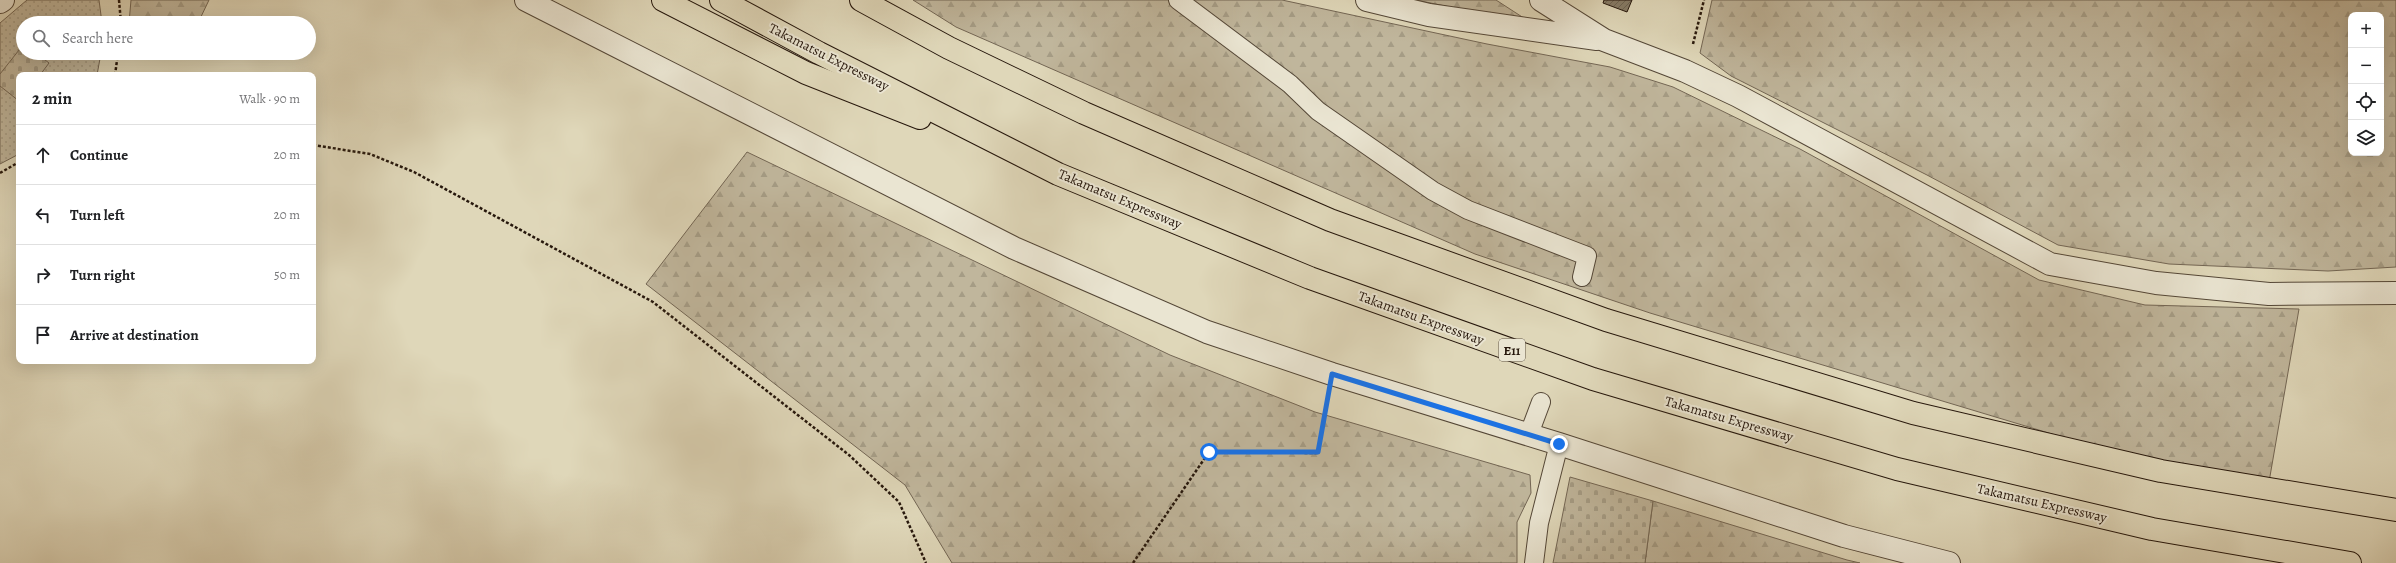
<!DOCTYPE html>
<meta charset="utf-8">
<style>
:root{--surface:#fff;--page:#f2f2f2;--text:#202124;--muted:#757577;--line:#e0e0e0}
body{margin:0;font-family:Alegreya,serif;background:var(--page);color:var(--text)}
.controls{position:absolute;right:12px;top:12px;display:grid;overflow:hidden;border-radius:8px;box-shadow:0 4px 16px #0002}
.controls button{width:36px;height:36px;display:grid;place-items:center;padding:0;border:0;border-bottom:1px solid var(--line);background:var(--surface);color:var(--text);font:20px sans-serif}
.stop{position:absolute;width:12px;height:12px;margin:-9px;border:3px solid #1a73e8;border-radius:50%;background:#fff}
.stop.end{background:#1a73e8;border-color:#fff;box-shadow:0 1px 4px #0008}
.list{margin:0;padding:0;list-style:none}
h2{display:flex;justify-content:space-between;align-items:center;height:52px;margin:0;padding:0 16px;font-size:17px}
h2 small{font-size:13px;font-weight:400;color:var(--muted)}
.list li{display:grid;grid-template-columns:26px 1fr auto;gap:12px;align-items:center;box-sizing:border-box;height:60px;padding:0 16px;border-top:1px solid var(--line)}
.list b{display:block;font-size:15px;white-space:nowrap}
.list em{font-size:13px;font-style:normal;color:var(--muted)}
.icon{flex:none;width:22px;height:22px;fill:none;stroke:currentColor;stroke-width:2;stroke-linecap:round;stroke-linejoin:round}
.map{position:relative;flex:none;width:2396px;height:563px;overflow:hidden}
.search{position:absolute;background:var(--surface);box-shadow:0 4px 16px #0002;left:16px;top:16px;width:300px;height:44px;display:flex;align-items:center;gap:10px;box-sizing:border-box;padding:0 14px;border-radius:22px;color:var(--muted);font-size:15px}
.panel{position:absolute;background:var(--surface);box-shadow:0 4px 16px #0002;left:16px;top:72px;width:300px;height:292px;border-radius:8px}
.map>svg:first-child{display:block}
.grass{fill:url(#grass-dots);stroke:#736654}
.forest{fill:url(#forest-firs);stroke:#736654;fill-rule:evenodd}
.cemetery{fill:url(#cemetery-stones);stroke:#736654}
.building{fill:url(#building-hatch);stroke:#26170c}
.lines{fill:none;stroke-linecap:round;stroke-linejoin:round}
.lane-casing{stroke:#544737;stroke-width:20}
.street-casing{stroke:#544737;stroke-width:24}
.highway-casing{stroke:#26170c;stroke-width:24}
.path{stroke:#26170c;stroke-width:2.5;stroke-dasharray:3 2;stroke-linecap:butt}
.lane{stroke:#eae5d2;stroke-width:18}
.street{stroke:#eae5d2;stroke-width:22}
.highway{stroke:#dfd7b9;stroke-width:22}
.route{stroke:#1a73e8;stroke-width:5}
.labels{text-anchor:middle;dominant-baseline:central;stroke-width:4;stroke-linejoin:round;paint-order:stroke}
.shield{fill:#eae5d2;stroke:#615547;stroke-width:1}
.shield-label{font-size:13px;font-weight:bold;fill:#26170c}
.street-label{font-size:14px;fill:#26170c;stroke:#eae5d2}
</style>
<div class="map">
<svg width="2396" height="563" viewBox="0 0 2396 563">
<defs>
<pattern id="grass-dots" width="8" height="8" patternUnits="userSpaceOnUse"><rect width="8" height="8" fill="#c0b69c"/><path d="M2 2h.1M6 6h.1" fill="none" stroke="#a59c85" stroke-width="1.8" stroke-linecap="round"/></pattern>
<pattern id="forest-firs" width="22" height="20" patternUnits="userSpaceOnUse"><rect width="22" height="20" fill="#c0b69c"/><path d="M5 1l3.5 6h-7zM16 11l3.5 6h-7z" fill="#a59c85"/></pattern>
<pattern id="cemetery-stones" width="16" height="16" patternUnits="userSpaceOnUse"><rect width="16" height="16" fill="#c0b69c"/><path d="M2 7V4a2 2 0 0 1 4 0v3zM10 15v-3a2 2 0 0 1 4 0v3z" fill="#a59c85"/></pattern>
<pattern id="building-hatch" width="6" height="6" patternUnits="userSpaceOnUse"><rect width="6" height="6" fill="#867b66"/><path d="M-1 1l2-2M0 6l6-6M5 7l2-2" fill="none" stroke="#6d6452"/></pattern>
</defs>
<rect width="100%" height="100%" fill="#dfd7b9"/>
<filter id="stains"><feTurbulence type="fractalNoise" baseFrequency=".005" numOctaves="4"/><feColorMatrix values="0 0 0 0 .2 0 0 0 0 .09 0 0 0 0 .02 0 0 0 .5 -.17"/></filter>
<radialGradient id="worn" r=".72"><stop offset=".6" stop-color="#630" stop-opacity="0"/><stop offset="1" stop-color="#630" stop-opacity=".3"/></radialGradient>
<path class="grass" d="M 27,0 L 99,0 L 102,23 L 23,23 L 23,53 L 101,53 L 97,75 L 19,75 L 19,154 L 0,164 L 0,23 Z"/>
<g class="forest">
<path d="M 131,0 L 209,0 L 198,23 L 129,23 Z"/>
<path d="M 913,0 L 1282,0 L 1487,44 L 1610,67 L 1673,87 L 1800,149 L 2039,280 L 2145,305 L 2299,309 L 2269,482 L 2155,465 L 1650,313 L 1475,254 L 956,27 Z"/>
<path d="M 1416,0 L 1496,0 L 1533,24 Z"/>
<path d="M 1712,0 L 2396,0 L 2396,267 L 2328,271 L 2169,264 L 2058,245 L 1927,175 L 1731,76 L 1700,53 ZM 2351,15 L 2381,15 L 2381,153 L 2351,153 Z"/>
<path d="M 747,152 L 1170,355 L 1315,412 L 1530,475 L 1531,493 L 1517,522 L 1517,563 L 952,563 L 905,485 L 646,284 Z"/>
<path d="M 1653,501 L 1847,560 L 1860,563 L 1645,563 Z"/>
</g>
<g class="cemetery">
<path d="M 23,45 L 23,53 L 36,53 L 49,63 L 40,75 L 19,75 L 19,101 L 0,86 L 0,74 Z"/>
<path d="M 1570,477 L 1653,501 L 1645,563 L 1553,563 Z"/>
</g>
<path class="building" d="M 1604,0 L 1632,0 L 1627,12 L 1603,3 Z"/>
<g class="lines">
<defs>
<g id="lane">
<path d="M 1178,0 L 1290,84 L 1318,111 L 1433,191 L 1468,210 L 1587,256 L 1582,277"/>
<path d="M 1529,434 L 1541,402"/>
<path d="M 1534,563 L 1539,523 L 1559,444"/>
</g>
<g id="street">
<path d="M 526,0 L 1014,248 L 1207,332 L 1332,374 L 1559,444 L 1844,536 L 1949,563"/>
<path d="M 1367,0 L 1429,15 L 1597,39"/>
<path d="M 1541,0 L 1604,40 L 1685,71 L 1738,96 L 2050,264 L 2156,283 L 2269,294 L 2396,293"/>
<path d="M 0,2 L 3,0"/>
</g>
<g id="highway">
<path d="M 663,0 L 806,73 L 920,118"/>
<path d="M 721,0 L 819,53 L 1058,174 L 1310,278 L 1593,379 L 1897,469 L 2152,529 L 2350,563"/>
<path d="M 861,0 L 949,48 L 1084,113 L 1330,220 L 1606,320 L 1913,413 L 2161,471 L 2396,510"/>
</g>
</defs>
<use href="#lane" class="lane-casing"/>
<use href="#street" class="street-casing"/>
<use href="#highway" class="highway-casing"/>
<g class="path">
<path d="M 119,0 L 121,23"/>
<path d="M 1693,44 L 1704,0"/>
<path d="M 115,75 L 118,53"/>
<path d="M 313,145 L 370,154 L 414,172 L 653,302 L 849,455 L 899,502 L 926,563"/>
<path d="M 0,173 L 19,162"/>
<path d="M 1133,563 L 1209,452 L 1318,453 L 1327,402"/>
</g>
<use href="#lane" class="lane"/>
<use href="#street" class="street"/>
<use href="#highway" class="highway"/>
</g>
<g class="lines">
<path class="route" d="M 1209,452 L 1318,452 L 1332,374 L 1559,444"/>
</g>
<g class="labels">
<rect class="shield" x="1499" y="339" width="26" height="22" rx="3"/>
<g class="shield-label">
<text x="1512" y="350">E11</text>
</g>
<g class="street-label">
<text transform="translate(829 57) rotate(27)">Takamatsu Expressway</text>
<text transform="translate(1120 199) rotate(23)">Takamatsu Expressway</text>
<text transform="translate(1421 318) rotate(20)">Takamatsu Expressway</text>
<text transform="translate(1729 419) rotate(16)">Takamatsu Expressway</text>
<text transform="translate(2042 503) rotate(13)">Takamatsu Expressway</text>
</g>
</g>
<rect width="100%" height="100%" filter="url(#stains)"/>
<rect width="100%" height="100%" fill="url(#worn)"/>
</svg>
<div class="controls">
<button>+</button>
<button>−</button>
<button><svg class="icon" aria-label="locate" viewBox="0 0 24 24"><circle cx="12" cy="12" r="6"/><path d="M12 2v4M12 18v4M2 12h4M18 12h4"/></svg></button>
<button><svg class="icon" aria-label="layers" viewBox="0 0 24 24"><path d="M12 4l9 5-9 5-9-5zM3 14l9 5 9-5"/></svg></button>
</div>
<div class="stop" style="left:1209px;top:452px"></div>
<div class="stop end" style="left:1559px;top:444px"></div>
<div class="search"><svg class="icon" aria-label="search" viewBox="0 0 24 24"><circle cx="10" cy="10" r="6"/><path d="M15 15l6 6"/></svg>Search here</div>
<section class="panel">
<h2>2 min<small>Walk · 90 m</small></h2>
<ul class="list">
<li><svg class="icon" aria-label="ahead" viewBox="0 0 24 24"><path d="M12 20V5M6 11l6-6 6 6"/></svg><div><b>Continue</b></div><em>20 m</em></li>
<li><svg class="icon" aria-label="left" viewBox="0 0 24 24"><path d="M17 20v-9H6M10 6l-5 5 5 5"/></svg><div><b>Turn left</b></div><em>20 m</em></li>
<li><svg class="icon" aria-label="right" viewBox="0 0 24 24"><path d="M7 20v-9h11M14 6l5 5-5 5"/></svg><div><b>Turn right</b></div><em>50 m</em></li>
<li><svg class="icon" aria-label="arrive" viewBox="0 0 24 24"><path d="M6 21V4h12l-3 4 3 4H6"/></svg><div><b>Arrive at destination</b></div></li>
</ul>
</section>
</div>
